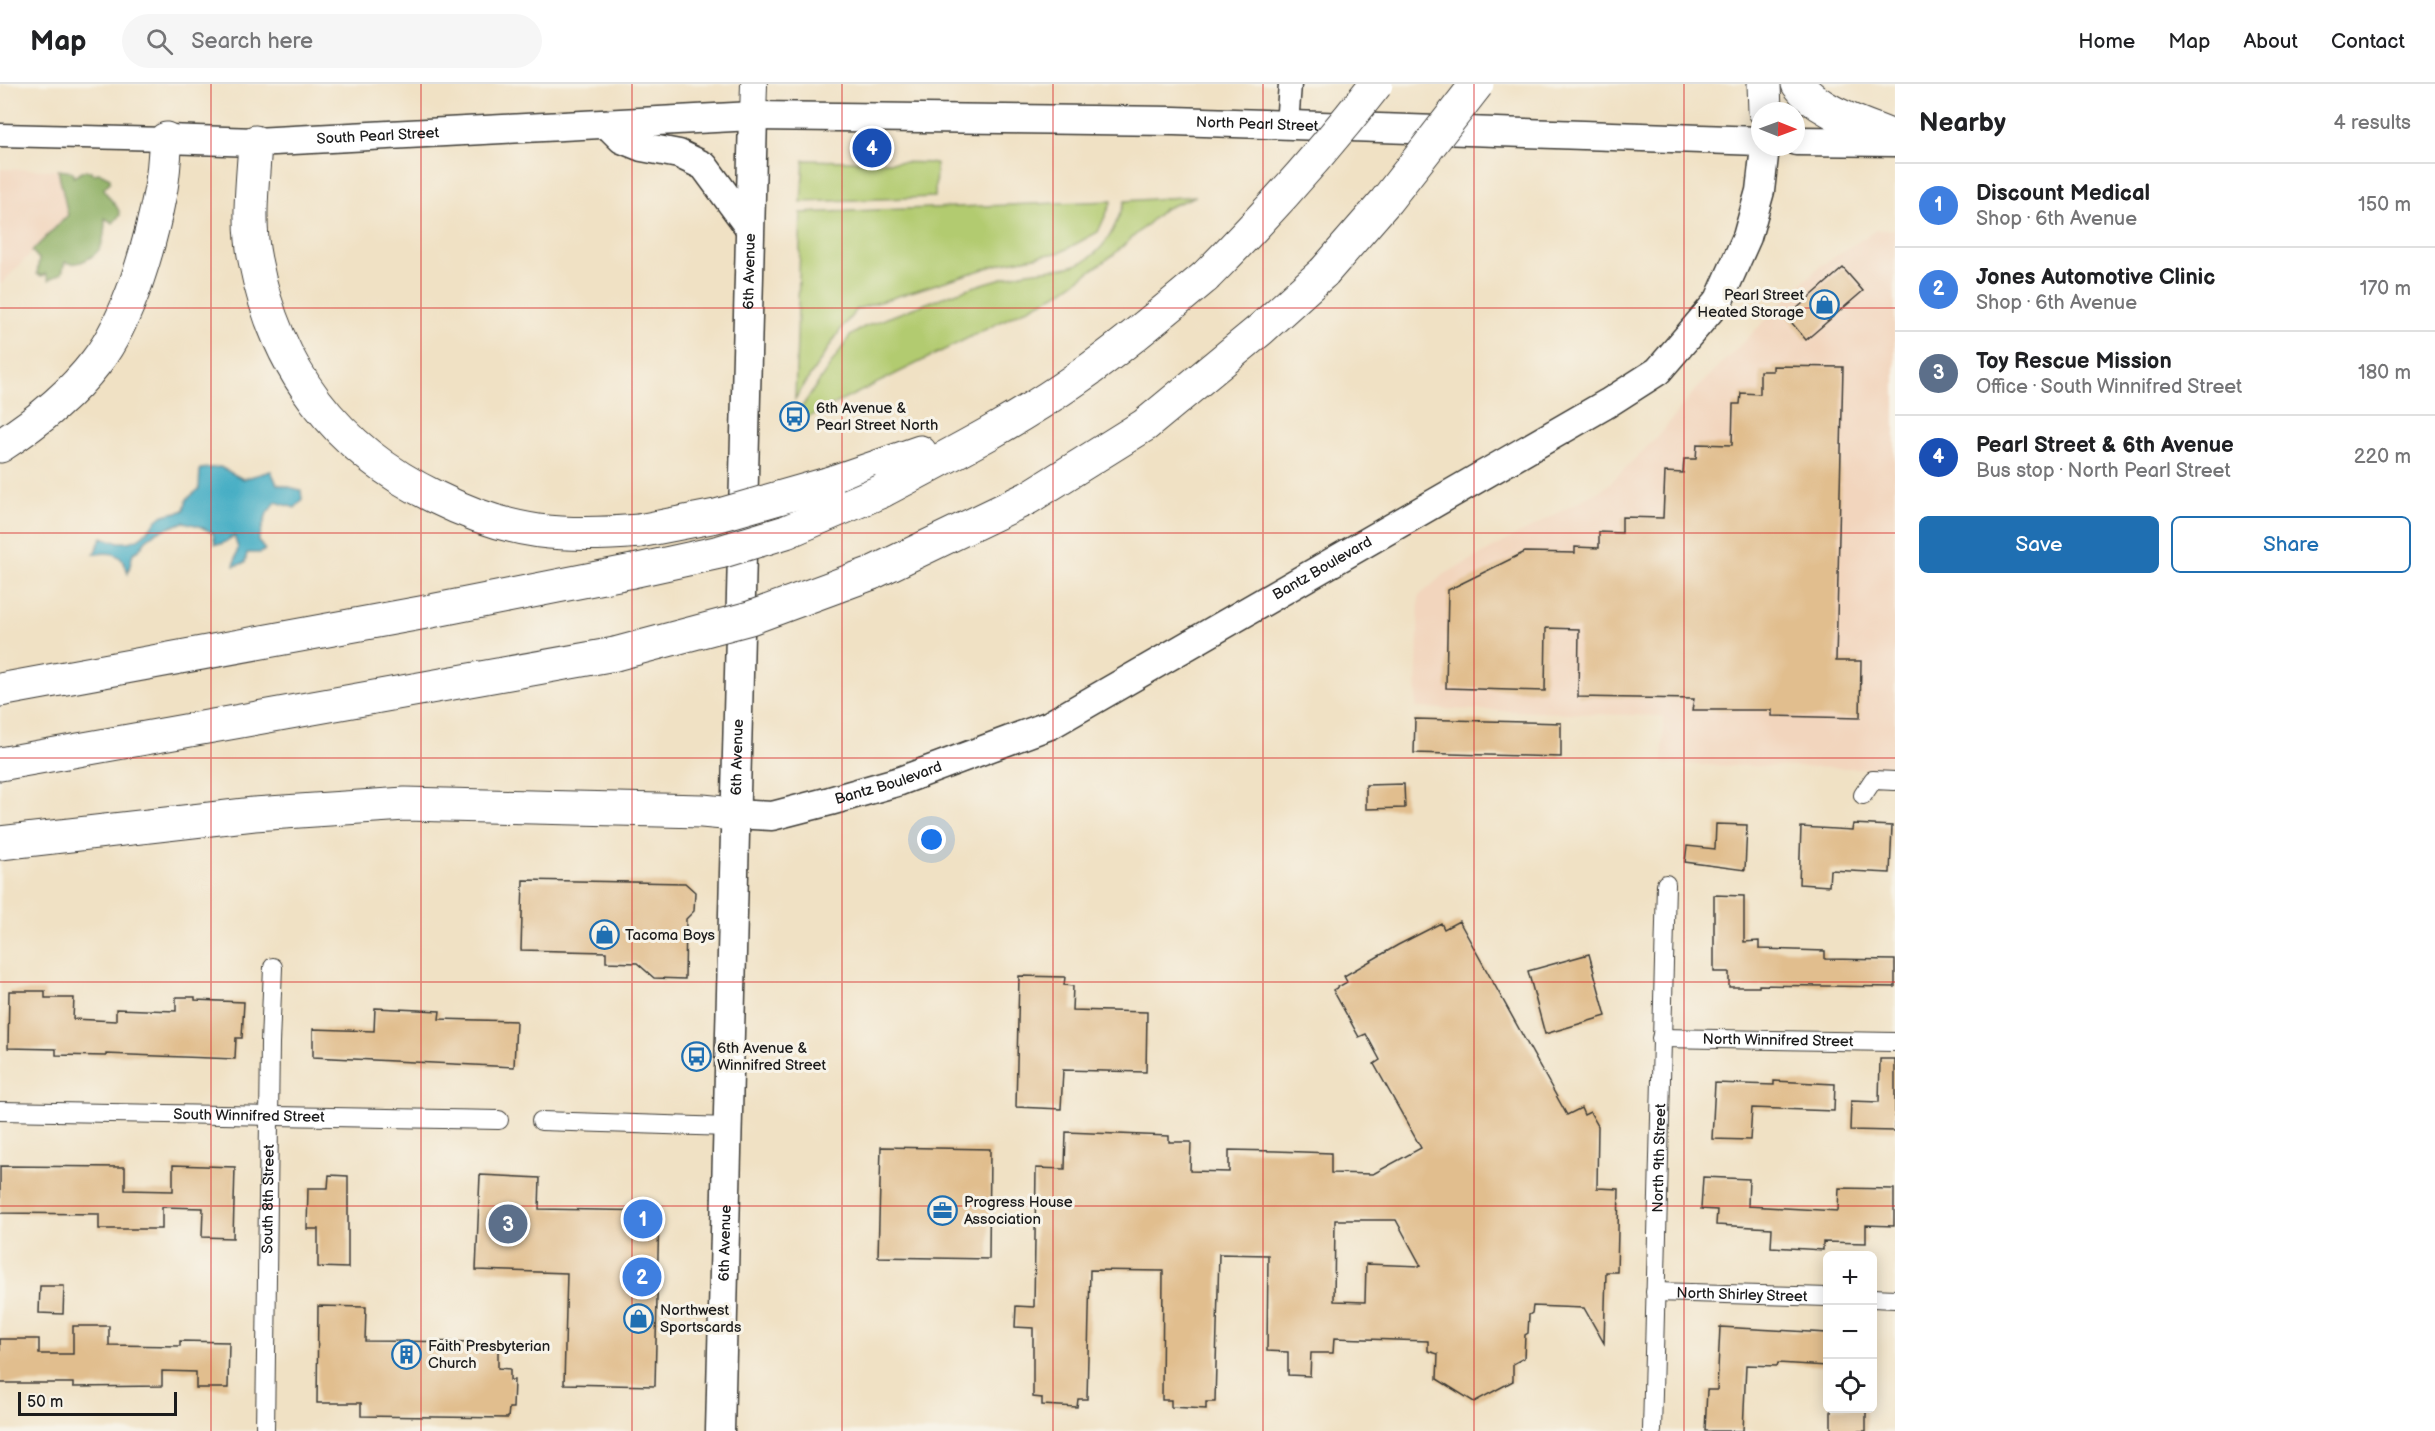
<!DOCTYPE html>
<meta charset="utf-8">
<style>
:root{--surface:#fff;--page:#f6f6f6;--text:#202124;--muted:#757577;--line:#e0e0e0;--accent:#1f6fb2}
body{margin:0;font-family:"Balsamiq Sans",sans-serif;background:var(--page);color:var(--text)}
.controls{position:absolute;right:18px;bottom:18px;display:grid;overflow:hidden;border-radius:9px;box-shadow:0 3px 15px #0003}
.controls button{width:54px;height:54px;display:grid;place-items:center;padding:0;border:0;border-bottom:2px solid var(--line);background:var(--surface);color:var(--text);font:30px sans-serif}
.compass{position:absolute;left:1751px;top:18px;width:54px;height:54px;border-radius:50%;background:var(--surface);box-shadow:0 3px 15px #0003;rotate:91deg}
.scale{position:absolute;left:18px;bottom:15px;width:159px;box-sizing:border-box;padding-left:6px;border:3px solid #1c1c1c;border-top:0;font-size:16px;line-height:21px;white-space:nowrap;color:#1c1c1c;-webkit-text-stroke:4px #f7f3e8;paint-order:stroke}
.you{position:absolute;left:932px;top:756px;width:21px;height:21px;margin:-15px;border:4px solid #fff;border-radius:50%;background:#1a73e8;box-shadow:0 0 0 9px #1a73e833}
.badge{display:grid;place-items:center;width:39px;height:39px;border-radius:50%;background:var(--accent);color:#fff;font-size:20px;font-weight:700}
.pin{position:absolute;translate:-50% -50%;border:3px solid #fff;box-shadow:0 2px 6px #0006}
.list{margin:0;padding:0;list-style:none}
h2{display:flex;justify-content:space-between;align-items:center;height:78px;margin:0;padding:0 24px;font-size:26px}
h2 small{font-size:20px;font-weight:400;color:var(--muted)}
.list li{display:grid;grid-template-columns:39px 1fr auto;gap:18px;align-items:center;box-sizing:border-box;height:84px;padding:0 24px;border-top:2px solid var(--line)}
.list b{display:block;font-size:22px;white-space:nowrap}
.list p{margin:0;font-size:20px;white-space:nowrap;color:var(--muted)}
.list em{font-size:20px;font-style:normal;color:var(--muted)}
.actions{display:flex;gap:12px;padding:18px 24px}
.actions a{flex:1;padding:14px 0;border:2px solid var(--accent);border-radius:9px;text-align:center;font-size:21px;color:var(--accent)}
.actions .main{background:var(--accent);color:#fff}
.icon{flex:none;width:33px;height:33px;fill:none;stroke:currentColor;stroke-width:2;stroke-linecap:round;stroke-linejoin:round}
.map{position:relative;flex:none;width:1895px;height:1347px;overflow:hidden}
header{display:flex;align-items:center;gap:36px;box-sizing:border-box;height:84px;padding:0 30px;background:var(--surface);border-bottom:2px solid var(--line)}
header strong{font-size:28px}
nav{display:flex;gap:33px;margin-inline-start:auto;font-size:21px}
.search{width:420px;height:54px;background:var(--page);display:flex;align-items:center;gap:15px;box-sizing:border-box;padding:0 21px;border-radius:33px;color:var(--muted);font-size:22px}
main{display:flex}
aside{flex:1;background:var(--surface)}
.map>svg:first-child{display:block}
.built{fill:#f2d5bd}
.green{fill:#b2cb70;stroke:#677446;stroke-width:1.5}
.forest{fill:#8daf62;stroke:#54663f;stroke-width:1.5}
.water{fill:#45adc4;stroke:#306470;stroke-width:1.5}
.building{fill:#e1be8e;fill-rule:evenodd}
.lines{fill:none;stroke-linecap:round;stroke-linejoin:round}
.minor-casing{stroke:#3c3a35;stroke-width:20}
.tertiary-casing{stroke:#3c3a35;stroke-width:25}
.secondary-casing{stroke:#3c3a35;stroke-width:28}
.primary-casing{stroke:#3c3a35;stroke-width:31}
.motorway-casing{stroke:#3c3a35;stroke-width:35}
.minor{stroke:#fff;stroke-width:18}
.tertiary{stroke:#fff;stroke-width:22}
.secondary{stroke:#fff;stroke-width:26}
.primary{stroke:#fff;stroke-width:28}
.motorway{stroke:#fff;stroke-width:33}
.motorway-bridge-casing{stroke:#3c3a35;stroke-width:35;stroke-linecap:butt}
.motorway-bridge{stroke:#fff;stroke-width:33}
.grid{fill:none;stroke:#d62828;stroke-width:1.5;stroke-opacity:0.55}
.labels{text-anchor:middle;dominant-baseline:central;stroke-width:6;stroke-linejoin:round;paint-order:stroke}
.street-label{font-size:15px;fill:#1c1c1c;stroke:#f7f3e8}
.poi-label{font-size:15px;fill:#1c1c1c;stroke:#f7f3e8;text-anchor:start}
</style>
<header>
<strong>Map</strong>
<div class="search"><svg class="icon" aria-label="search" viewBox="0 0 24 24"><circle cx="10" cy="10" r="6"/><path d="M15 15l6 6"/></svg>Search here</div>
<nav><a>Home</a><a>Map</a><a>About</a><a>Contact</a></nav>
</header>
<main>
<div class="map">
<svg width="1895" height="1347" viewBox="0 0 1895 1347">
<rect width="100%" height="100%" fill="#f7f3e8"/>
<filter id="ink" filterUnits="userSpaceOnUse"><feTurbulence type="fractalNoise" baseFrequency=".0167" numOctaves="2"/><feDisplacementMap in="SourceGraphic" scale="12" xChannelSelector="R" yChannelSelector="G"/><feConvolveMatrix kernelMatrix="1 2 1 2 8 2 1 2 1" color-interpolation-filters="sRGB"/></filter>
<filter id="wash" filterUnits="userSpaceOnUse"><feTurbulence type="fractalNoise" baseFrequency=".008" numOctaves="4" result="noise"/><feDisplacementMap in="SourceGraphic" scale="24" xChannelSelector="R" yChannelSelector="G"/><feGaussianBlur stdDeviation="1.35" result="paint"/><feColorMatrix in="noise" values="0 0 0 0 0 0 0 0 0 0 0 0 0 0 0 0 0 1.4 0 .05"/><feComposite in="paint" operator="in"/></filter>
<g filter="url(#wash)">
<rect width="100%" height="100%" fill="#f0e1c4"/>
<g class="built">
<path d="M 158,0 L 568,0 L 158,1 Z"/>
<path d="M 0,85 L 58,86 L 68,131 L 0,201 Z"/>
<path d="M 1876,146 L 1895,146 L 1895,685 L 1663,680 L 1663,632 L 1416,624 L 1419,512 L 1443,491 L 1606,403 L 1662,348 L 1694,307 L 1819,183 Z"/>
</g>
<g class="green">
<path d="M 804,76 L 936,79 L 935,113 L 801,118 Z"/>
<path d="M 1196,112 L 1164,125 L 1112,172 L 1059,209 L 807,334 L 797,330 L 850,252 L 864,243 C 916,223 968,202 1022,189 C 1044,184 1070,188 1089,174 C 1110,159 1116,140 1125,117 Z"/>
<path d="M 1112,117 L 1098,148 L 1061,168 L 1003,179 L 857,225 L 841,245 L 795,315 L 801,129 Z"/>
</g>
<path class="forest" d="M 58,86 L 73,88 L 73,93 C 81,90 80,86 91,87 L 92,90 L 100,89 L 110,94 L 110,98 L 104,104 C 107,116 119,120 120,131 L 113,139 L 105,134 C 105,143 104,154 101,162 C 96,173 77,183 65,178 L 62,189 L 49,196 L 46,190 L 42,192 L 37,190 L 39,175 L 32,167 L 68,131 Z"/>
<path class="water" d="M 220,383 L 243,395 L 271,387 L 277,400 L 301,406 L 302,416 L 295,424 L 276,418 L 267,429 L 258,457 L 265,466 L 260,469 L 247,469 L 245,479 L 234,482 L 238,464 L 234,452 L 222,460 L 215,460 L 213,449 L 199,442 L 184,438 L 157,448 L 146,456 L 139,466 L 133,469 L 128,489 C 122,468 113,468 94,470 L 102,453 C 114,459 131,461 142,452 C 150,446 153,438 162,432 C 169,428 177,430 184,426 L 187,415 L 199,405 L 200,385 Z"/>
<g id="blocks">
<g class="building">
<path d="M 1843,184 L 1863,207 L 1806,256 L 1787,233 Z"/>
<path d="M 1773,282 L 1843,283 L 1836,577 L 1861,577 L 1860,634 L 1772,632 L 1772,626 L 1692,626 L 1694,615 L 1578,613 L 1579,545 L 1546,544 L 1545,607 L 1446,604 L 1448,506 L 1525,468 L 1575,469 L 1575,463 L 1599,464 L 1599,448 L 1622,449 L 1622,433 L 1663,434 L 1665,388 L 1683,389 L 1684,375 L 1696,375 L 1697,360 L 1732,361 L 1733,320 L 1740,320 L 1741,309 L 1760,310 L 1760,287 L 1773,287 Z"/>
<path d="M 1415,635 L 1561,639 L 1561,673 L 1414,669 Z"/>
<path d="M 1404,700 L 1405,724 L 1366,725 L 1366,701 Z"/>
<path d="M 1716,740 L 1747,741 L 1745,786 L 1685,778 L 1687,762 L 1715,765 Z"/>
<path d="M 1853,740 L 1892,742 L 1890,789 L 1830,786 L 1829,802 L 1799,800 L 1801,743 L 1852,746 Z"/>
<path d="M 523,796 L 685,799 L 695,808 L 694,827 L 686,835 L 685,895 L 654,894 L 637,879 L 606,878 L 606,868 L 521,866 Z"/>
<path d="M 1714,811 L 1744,812 L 1744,858 L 1759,857 L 1759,865 L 1825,867 L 1825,875 L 1895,876 L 1895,903 L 1759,901 L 1759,903 L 1729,903 L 1729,888 L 1714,888 Z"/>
<path d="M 1459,837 L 1567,1031 L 1581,1024 L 1584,1031 L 1590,1028 L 1598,1042 L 1597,1104 L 1619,1105 L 1617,1188 L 1606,1188 L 1604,1259 L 1584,1224 L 1533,1222 L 1532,1229 L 1529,1231 L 1528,1249 L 1525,1251 L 1524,1274 L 1513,1280 L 1513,1297 L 1474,1318 L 1437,1295 L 1438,1270 L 1428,1267 L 1428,1257 L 1334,1254 L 1333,1269 L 1311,1269 L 1310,1292 L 1288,1291 L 1288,1268 L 1267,1267 L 1268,1171 L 1219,1170 L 1215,1318 L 1206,1318 L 1206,1325 L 1171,1323 L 1171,1316 L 1162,1316 L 1163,1187 L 1090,1186 L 1087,1315 L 1078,1315 L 1077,1323 L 1042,1321 L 1042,1314 L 1033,1313 L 1033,1244 L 1015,1243 L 1016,1222 L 1034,1223 L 1036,1084 L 1065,1085 L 1066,1048 L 1169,1052 L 1169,1058 L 1191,1058 L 1190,1087 L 1229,1088 L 1229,1066 L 1276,1067 L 1331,1069 L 1331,1089 L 1373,1090 L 1421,1064 L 1374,980 L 1380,976 L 1366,950 L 1359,953 L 1333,906 L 1347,898 L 1344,892 L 1398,861 L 1441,839 L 1444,845 ZM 1335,1136 L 1396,1136 L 1421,1182 L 1366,1180 L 1365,1218 L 1334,1217 Z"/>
<path d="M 1589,870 L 1606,932 L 1545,950 L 1528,887 Z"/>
<path d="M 1019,892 L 1065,893 L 1064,901 L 1073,902 L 1072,926 L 1147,928 L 1146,988 L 1063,986 L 1061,1025 L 1016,1023 Z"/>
<path d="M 9,907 L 45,907 L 45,914 L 74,914 L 73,935 L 116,937 L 116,925 L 176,927 L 176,913 L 195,913 L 195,916 L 244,918 L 242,954 L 236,954 L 235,975 L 106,970 L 106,972 L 56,971 L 56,965 L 8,964 Z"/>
<path d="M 375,924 L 440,927 L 439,935 L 516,937 L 514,983 L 313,973 L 313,945 L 374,947 Z"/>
<path d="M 1880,975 L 1895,975 L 1895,1047 L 1850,1046 L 1851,1017 L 1879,1018 Z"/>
<path d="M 1774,997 L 1835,1000 L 1834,1027 L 1752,1024 L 1750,1056 L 1712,1055 L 1715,999 L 1774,1001 Z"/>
<path d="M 881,1063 L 990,1065 L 989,1175 L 878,1173 Z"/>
<path d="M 173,1081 L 235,1083 L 233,1154 L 202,1153 L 203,1124 L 162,1123 L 162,1145 L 99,1145 L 99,1130 L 0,1129 L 0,1082 L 125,1083 L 125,1106 L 173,1107 Z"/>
<path d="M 329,1091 L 348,1092 L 348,1184 L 318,1183 L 318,1145 L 307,1145 L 308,1104 L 328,1104 Z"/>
<path d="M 480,1091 L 540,1094 L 539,1125 L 659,1127 L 655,1302 L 564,1300 L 567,1189 L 476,1186 Z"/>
<path d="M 1703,1093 L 1749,1095 L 1748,1122 L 1838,1127 L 1839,1104 L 1894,1105 L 1894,1142 L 1866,1141 L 1866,1159 L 1823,1158 L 1823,1166 L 1771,1163 L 1772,1144 L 1716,1141 L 1717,1126 L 1701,1125 Z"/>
<path d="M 40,1202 L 64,1202 L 63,1230 L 39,1229 Z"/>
<path d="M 318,1222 L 366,1223 L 365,1257 L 498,1258 L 498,1284 L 510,1285 L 510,1296 L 514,1296 L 513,1324 L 509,1324 L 508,1334 L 361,1332 L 361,1319 L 317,1319 Z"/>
<path d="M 73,1242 L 109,1242 L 109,1261 L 180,1262 L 180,1257 L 229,1258 L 228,1304 L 196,1304 L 196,1288 L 162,1287 L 162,1302 L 73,1303 L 73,1299 L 0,1299 L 0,1255 L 39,1255 L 39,1270 L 73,1270 Z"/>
<path d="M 1720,1243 L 1827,1249 L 1827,1282 L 1778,1279 L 1777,1282 L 1746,1281 L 1743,1347 L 1705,1347 L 1707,1306 L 1717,1306 Z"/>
<rect x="1831" y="1324" width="35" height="23"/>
</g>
</g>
</g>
<g filter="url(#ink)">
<use href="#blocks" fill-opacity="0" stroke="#3c3a35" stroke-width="1.5"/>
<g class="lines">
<defs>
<g id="minor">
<path d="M 1863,711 L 1873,696 L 1895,697"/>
<path id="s1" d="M 1661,954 L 1895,958"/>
<path id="s2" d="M 0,1027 L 499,1036"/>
<path d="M 541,1037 L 728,1043"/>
<path id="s3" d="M 1655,1208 L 1828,1213"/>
<path d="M 1872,1214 L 1895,1215"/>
<path id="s4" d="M 265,1347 L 270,959 L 273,883"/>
<path id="s5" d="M 1652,1347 L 1666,800"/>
</g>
<g id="tertiary">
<path d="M 1287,41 L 1290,0"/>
<path d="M 0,51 L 166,55"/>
</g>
<path id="secondary" d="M 753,32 L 754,0"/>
<g id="primary">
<path d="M 607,40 L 622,55 L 642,63 L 679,70 L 704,82 L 749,143"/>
<path id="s6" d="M 166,55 L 255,58 L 753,32 L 1174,37 L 1760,57"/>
<path d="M 1796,57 L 1895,58"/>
<path id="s7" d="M 734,730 L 772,732 L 830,717 L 900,697 L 1050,641 L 1608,319 L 1658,287 L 1719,216 L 1747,153 L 1760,107 L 1765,63"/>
<path id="s8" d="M 720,1347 L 753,32"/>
</g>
<g id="motorway">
<path d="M 1764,0 L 1765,27"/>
<path d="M 1798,0 C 1819,29 1863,40 1895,54"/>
<path d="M 255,58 C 253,97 247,138 255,176 C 276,284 336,365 435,413 C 467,429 503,442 539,447 C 572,451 605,450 639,447"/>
<path d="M 0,362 C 36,339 70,312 96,278 C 129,236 150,161 160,109 C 164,92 164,73 166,55"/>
<path d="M 827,400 L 920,368"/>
<path d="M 882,407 C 948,372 1015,338 1076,295 C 1121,264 1163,228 1205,193"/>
<path d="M 872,489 L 1028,414 L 1145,341 L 1260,246 L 1324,188"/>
<path d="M 0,606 L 426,528 L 633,487"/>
<path d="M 0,680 L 615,570"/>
<path d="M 0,759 L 254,730 L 405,720 L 702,727 L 734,730"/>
</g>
</defs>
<use href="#minor" class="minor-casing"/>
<use href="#tertiary" class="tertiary-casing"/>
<use href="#secondary" class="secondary-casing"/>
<use href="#primary" class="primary-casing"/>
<use href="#motorway" class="motorway-casing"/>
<use href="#minor" class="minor"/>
<use href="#tertiary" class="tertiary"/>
<use href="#secondary" class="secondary"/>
<use href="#primary" class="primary"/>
<use href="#motorway" class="motorway"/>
<defs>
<g id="motorway-bridge">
<path d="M 1324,188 L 1386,117 L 1477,0"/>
<path d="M 1205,193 C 1266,132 1323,68 1376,0"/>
<path d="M 639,447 L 716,432 L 827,400"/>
<path d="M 633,487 L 720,468 L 786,448 L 882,407"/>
<path d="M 615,570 L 750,534 L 872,489"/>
</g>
</defs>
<use href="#motorway-bridge" class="motorway-bridge-casing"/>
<use href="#motorway-bridge" class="motorway-bridge"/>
</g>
</g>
<path class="grid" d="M 211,0 L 211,1347M 421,0 L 421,1347M 632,0 L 632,1347M 842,0 L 842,1347M 1053,0 L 1053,1347M 1263,0 L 1263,1347M 1474,0 L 1474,1347M 1684,0 L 1684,1347M 0,224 L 1895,224M 0,449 L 1895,449M 0,674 L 1895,674M 0,898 L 1895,898M 0,1122 L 1895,1122"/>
<defs>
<symbol id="shop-ring" viewBox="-11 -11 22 22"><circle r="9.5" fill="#f7f3e8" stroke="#1f6fb2" stroke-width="1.5"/><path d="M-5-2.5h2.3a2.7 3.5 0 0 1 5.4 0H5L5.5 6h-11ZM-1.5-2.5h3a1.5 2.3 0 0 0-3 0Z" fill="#1f6fb2"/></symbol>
<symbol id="bus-ring" viewBox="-11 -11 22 22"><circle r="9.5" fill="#f7f3e8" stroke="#1f6fb2" stroke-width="1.5"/><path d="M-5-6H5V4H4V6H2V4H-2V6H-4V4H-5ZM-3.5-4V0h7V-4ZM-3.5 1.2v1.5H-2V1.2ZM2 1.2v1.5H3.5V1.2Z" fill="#1f6fb2"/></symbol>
<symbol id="office-ring" viewBox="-11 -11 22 22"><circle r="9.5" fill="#f7f3e8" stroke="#1f6fb2" stroke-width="1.5"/><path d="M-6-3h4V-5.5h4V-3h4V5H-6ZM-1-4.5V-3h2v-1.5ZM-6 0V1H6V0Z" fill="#1f6fb2"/></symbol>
<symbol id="building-ring" viewBox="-11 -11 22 22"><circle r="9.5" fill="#f7f3e8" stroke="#1f6fb2" stroke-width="1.5"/><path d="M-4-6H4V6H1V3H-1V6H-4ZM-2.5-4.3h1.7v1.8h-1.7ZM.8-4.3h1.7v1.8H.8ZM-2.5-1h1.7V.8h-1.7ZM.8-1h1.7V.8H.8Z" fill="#1f6fb2"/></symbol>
</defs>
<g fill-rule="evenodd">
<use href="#shop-ring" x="1808" y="204" width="33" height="33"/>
<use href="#bus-ring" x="778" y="316" width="33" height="33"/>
<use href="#shop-ring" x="588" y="834" width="33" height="33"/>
<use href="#bus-ring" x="680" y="956" width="33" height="33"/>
<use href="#office-ring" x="926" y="1110" width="33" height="33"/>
<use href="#shop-ring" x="622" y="1218" width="33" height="33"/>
<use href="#building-ring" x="390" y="1254" width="33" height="33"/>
</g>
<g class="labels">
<g class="street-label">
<text stroke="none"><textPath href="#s6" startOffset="1092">North Pearl Street</textPath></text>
<text stroke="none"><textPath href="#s6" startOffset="212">South Pearl Street</textPath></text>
<text stroke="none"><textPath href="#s8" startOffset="1160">6th Avenue</textPath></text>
<text stroke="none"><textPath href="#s7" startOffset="645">Bantz Boulevard</textPath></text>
<text stroke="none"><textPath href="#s8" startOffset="674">6th Avenue</textPath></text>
<text stroke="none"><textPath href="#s7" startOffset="159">Bantz Boulevard</textPath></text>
<text stroke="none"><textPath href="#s1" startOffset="117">North Winnifred Street</textPath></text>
<text stroke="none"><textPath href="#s2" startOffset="249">South Winnifred Street</textPath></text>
<text stroke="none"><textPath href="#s5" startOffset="273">North 9th Street</textPath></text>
<text stroke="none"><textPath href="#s4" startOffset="232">South 8th Street</textPath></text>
<text stroke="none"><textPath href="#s8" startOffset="188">6th Avenue</textPath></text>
<text stroke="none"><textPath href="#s3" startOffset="87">North Shirley Street</textPath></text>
</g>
<g class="poi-label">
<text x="1804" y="211" text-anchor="end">Pearl Street<tspan x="1804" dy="17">Heated Storage</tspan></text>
<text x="816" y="324">6th Avenue &amp;<tspan x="816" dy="17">Pearl Street North</tspan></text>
<text x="625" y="851">Tacoma Boys</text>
<text x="717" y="964">6th Avenue &amp;<tspan x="717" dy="17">Winnifred Street</tspan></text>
<text x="964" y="1118">Progress House<tspan x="964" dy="17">Association</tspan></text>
<text x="660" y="1226">Northwest<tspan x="660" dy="17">Sportscards</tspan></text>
<text x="428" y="1262">Faith Presbyterian<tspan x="428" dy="17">Church</tspan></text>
</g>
</g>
</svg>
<div class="controls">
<button>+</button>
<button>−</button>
<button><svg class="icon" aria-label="locate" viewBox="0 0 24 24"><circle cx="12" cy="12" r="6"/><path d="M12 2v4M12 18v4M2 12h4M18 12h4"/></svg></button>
</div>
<svg class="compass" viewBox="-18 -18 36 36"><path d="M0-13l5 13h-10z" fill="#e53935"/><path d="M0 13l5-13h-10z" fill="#757577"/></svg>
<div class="scale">50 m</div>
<div class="you"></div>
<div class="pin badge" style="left:643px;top:1135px;background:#3f7fe0">1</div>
<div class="pin badge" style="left:642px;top:1193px;background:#3f7fe0">2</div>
<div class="pin badge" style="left:508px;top:1140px;background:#5c6f8a">3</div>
<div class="pin badge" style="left:872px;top:64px;background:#1a4fb4">4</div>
</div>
<aside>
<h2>Nearby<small>4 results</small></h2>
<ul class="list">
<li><span class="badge" style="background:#3f7fe0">1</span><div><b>Discount Medical</b><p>Shop · 6th Avenue</p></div><em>150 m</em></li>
<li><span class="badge" style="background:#3f7fe0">2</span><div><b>Jones Automotive Clinic</b><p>Shop · 6th Avenue</p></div><em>170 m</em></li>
<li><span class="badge" style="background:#5c6f8a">3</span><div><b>Toy Rescue Mission</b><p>Office · South Winnifred Street</p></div><em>180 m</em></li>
<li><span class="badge" style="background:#1a4fb4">4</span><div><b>Pearl Street &amp; 6th Avenue</b><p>Bus stop · North Pearl Street</p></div><em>220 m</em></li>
</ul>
<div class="actions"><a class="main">Save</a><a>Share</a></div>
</aside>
</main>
